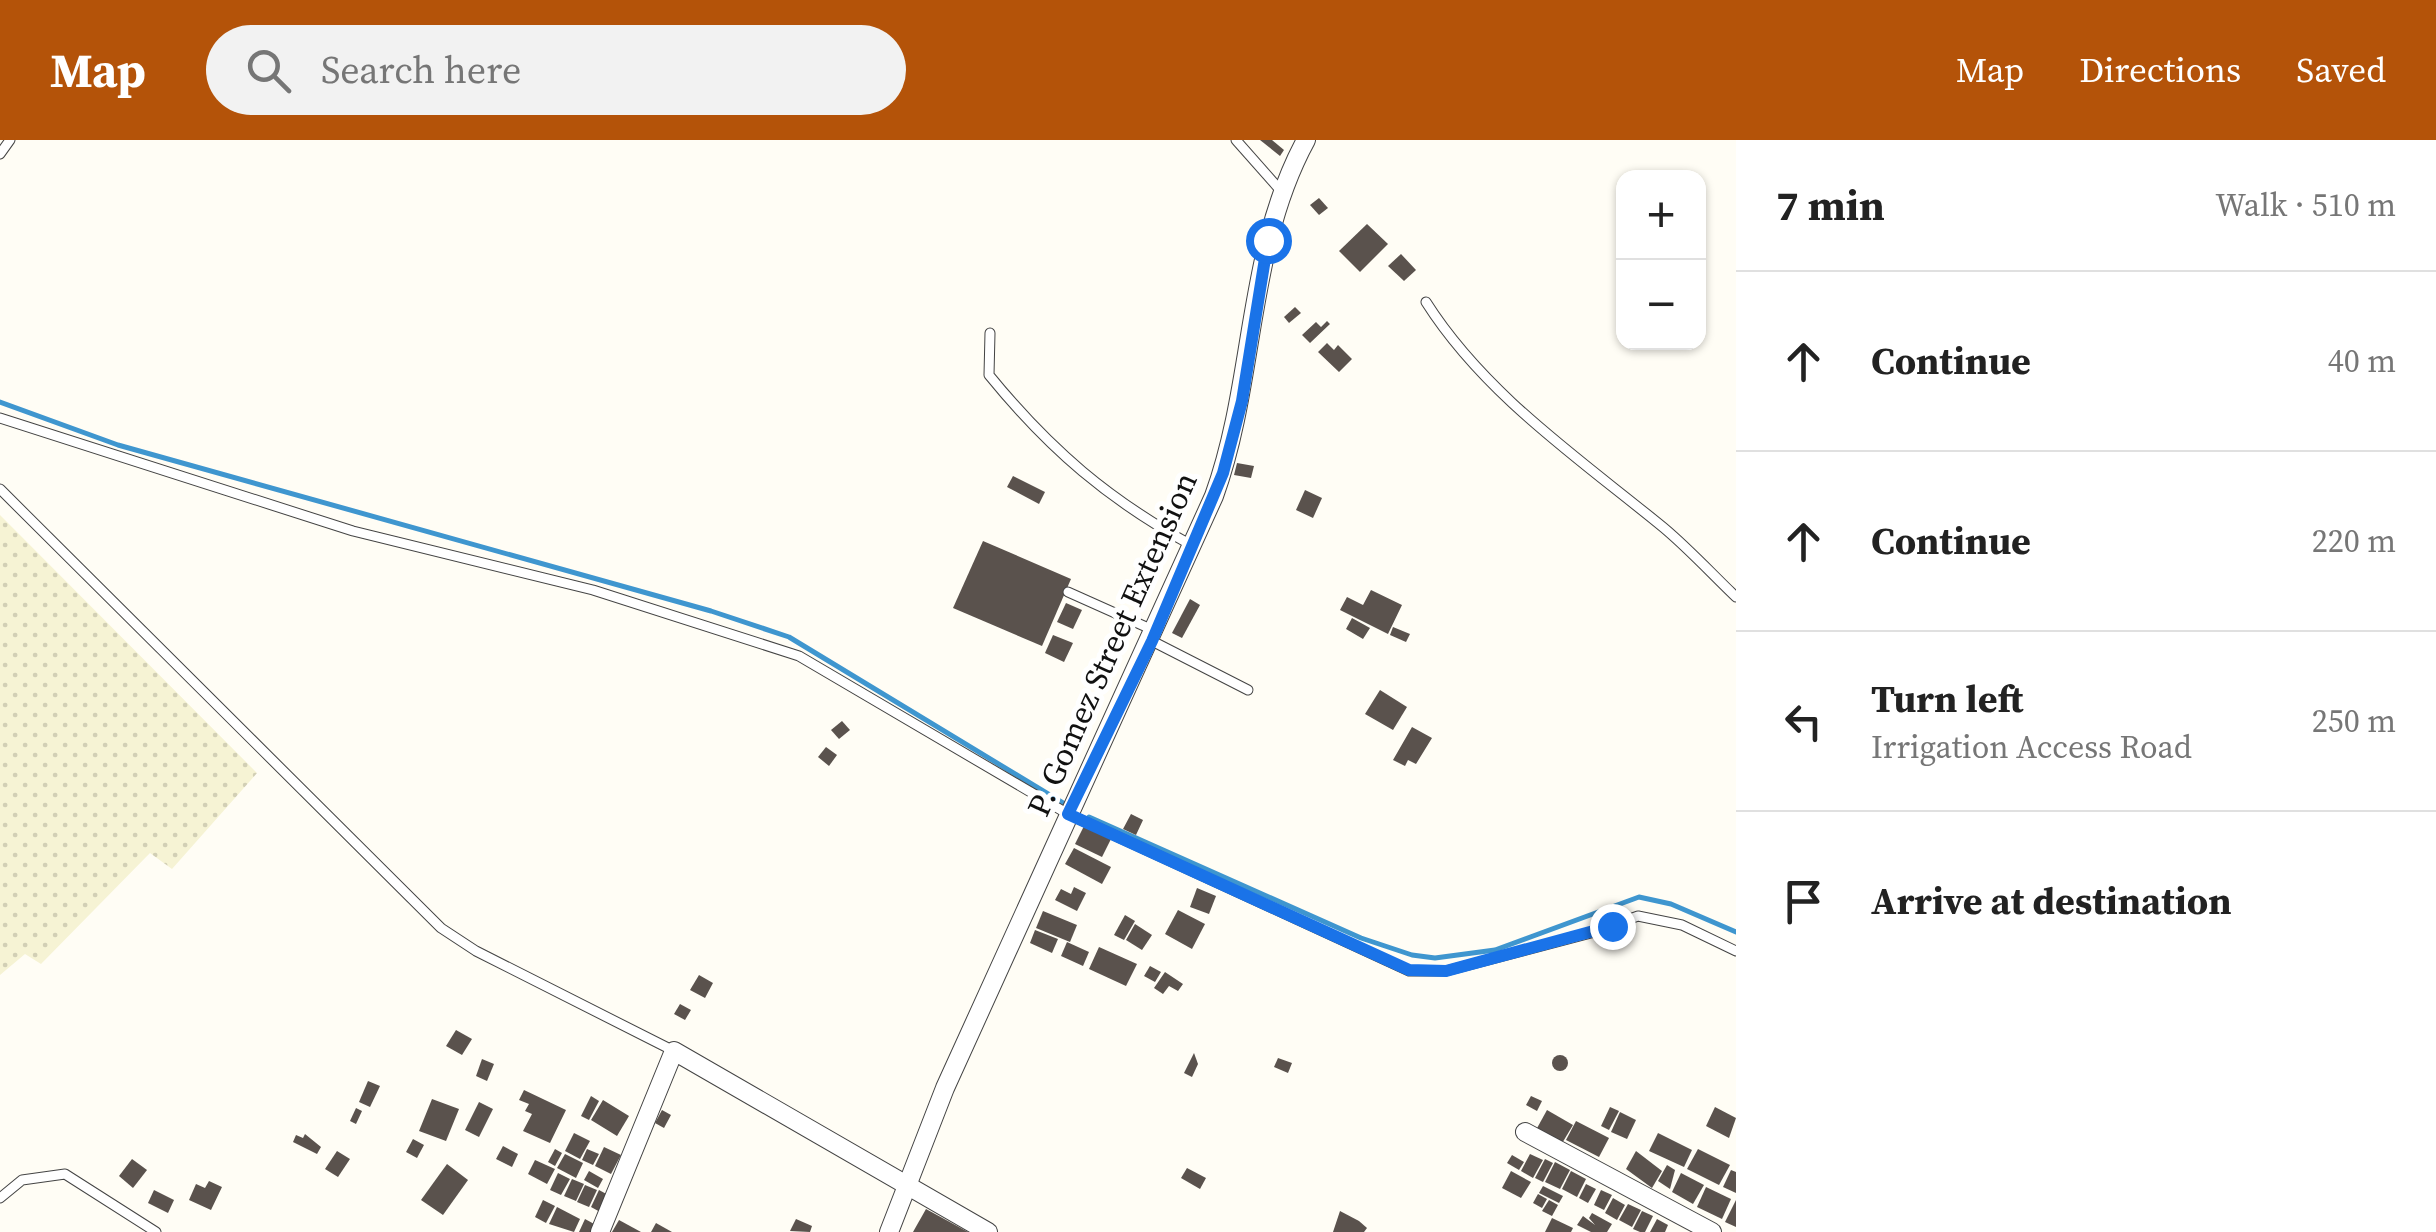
<!DOCTYPE html>
<meta charset="utf-8">
<style>
:root{--surface:#fff;--page:#f2f2f2;--text:#222;--muted:#767676;--line:#e0e0e0;--accent:#b45309}
body{margin:0;font-family:"Source Serif 4",serif;background:var(--page);color:var(--text)}
.controls{position:absolute;right:30px;top:30px;display:grid;overflow:hidden;border-radius:20px;box-shadow:0 2px 8px #0004}
.controls button{width:90px;height:90px;display:grid;place-items:center;padding:0;border:0;border-bottom:2px solid var(--line);background:var(--surface);color:var(--text);font:50px sans-serif}
.stop{position:absolute;width:30px;height:30px;margin:-22px;border:8px solid #1a73e8;border-radius:50%;background:#fff}
.stop.end{background:#1a73e8;border-color:#fff;box-shadow:0 2px 10px #0008}
.list{margin:0;padding:0;list-style:none}
h2{display:flex;justify-content:space-between;align-items:center;height:130px;margin:0;padding:0 40px;font-size:42px}
h2 small{font-size:32px;font-weight:400;color:var(--muted)}
.list li{display:grid;grid-template-columns:65px 1fr auto;gap:30px;align-items:center;box-sizing:border-box;height:180px;padding:0 40px;border-top:2px solid var(--line)}
.list b{display:block;font-size:38px;white-space:nowrap}
.list p{margin:0;font-size:32px;white-space:nowrap;color:var(--muted)}
.list em{font-size:32px;font-style:normal;color:var(--muted)}
.icon{flex:none;width:55px;height:55px;fill:none;stroke:currentColor;stroke-width:2;stroke-linecap:round;stroke-linejoin:round}
.map{position:relative;flex:none;width:1736px;height:1092px;overflow:hidden}
header{display:flex;align-items:center;gap:60px;box-sizing:border-box;height:140px;padding:0 50px;background:var(--accent);color:#fff}
header strong{font-size:48px}
nav{display:flex;gap:55px;margin-inline-start:auto;font-size:35px}
.search{width:700px;height:90px;background:var(--page);display:flex;align-items:center;gap:25px;box-sizing:border-box;padding:0 35px;border-radius:55px;color:var(--muted);font-size:38px}
main{display:flex}
aside{flex:1;background:var(--surface)}
.map>svg:first-child{display:block}
.farmland{fill:url(#farmland-dots)}
.lines{fill:none;stroke-linecap:round;stroke-linejoin:round}
.stream{stroke:#3f96cf;stroke-width:5}
.building{fill:#5a524d}
.service-casing{stroke:#444;stroke-width:11}
.minor-casing{stroke:#444;stroke-width:20}
.service{stroke:#fff;stroke-width:9}
.minor{stroke:#fff;stroke-width:18}
.route{stroke:#1a73e8;stroke-width:12}
.labels{text-anchor:middle;dominant-baseline:central;stroke-width:10;stroke-linejoin:round;paint-order:stroke}
.street-label{font-size:32px;fill:#111;stroke:#fff}
</style>
<header>
<strong>Map</strong>
<div class="search"><svg class="icon" aria-label="search" viewBox="0 0 24 24"><circle cx="10" cy="10" r="6"/><path d="M15 15l6 6"/></svg>Search here</div>
<nav><a>Map</a><a>Directions</a><a>Saved</a></nav>
</header>
<main>
<div class="map">
<svg width="1736" height="1092" viewBox="0 0 1736 1092">
<defs>
<pattern id="farmland-dots" width="8" height="8" patternUnits="userSpaceOnUse" patternTransform="scale(2.5)"><rect width="8" height="8" fill="#f6f3d4"/><path d="M2 2h.1M6 6h.1" fill="none" stroke="#d2cfb5" stroke-width="1.8" stroke-linecap="round"/></pattern>
</defs>
<rect width="100%" height="100%" fill="#fffdf5"/>
<path class="farmland" d="M 0,375 L 257,633 L 172,729 L 150,713 L 41,824 L 25,814 L 0,835 Z"/>
<g class="lines">
<g class="stream">
<path d="M 0,262 L 118,305 L 711,471 L 789,497 L 1063,663"/>
<path d="M 1089,677 L 1361,798 L 1412,815 L 1435,818 L 1495,810 L 1639,757 L 1671,764 L 1736,792"/>
</g>
</g>
<g class="building">
<path d="M 1260,0 L 1272,0 L 1284,10 L 1280,16 Z"/>
<path d="M 1319,58 L 1328,68 L 1319,75 L 1310,65 Z"/>
<path d="M 1367,84 L 1388,104 L 1360,132 L 1339,111 Z"/>
<path d="M 1401,114 L 1416,130 L 1404,141 L 1388,126 Z"/>
<path d="M 1295,167 L 1301,173 L 1289,183 L 1284,177 Z"/>
<path d="M 1327,181 L 1330,184 L 1310,203 L 1302,195 L 1316,182 L 1321,187 Z"/>
<path d="M 1327,203 L 1334,210 L 1338,205 L 1352,219 L 1339,232 L 1318,212 Z"/>
<path d="M 1237,323 L 1254,326 L 1251,338 L 1234,335 Z"/>
<path d="M 1013,336 L 1045,352 L 1039,364 L 1007,347 Z"/>
<path d="M 1305,350 L 1322,358 L 1313,378 L 1296,370 Z"/>
<path d="M 983,401 L 1071,439 L 1042,506 L 953,468 Z"/>
<path d="M 1371,450 L 1402,465 L 1388,494 L 1340,470 L 1347,457 L 1363,465 Z"/>
<path d="M 1190,459 L 1200,465 L 1182,498 L 1172,493 Z"/>
<path d="M 1066,463 L 1082,470 L 1073,489 L 1057,482 Z"/>
<path d="M 1352,478 L 1370,488 L 1363,499 L 1346,489 Z"/>
<path d="M 1393,487 L 1410,494 L 1406,502 L 1390,495 Z"/>
<path d="M 1053,495 L 1073,503 L 1064,522 L 1045,513 Z"/>
<path d="M 1380,550 L 1407,567 L 1393,590 L 1365,574 Z"/>
<path d="M 842,581 L 850,590 L 839,599 L 831,590 Z"/>
<path d="M 1412,587 L 1432,598 L 1416,624 L 1408,620 L 1405,626 L 1393,620 Z"/>
<path d="M 826,607 L 837,615 L 829,626 L 818,617 Z"/>
<path d="M 1131,674 L 1143,680 L 1136,695 L 1123,689 Z"/>
<path d="M 1084,686 L 1111,699 L 1102,717 L 1075,704 Z"/>
<path d="M 1074,708 L 1111,727 L 1102,744 L 1065,724 Z"/>
<path d="M 1074,747 L 1086,753 L 1077,771 L 1055,760 L 1061,749 L 1071,754 Z"/>
<path d="M 1197,748 L 1216,756 L 1209,774 L 1190,767 Z"/>
<path d="M 1178,770 L 1205,784 L 1192,809 L 1165,794 Z"/>
<path d="M 1043,771 L 1077,785 L 1070,802 L 1036,788 Z"/>
<path d="M 1125,775 L 1135,781 L 1124,800 L 1114,795 Z"/>
<path d="M 1135,784 L 1152,795 L 1142,810 L 1126,800 Z"/>
<path d="M 1035,790 L 1058,799 L 1052,813 L 1030,803 Z"/>
<path d="M 1067,802 L 1089,812 L 1083,826 L 1061,816 Z"/>
<path d="M 1099,807 L 1137,824 L 1126,846 L 1089,829 Z"/>
<path d="M 1150,826 L 1161,832 L 1155,842 L 1144,836 Z"/>
<path d="M 1165,832 L 1183,844 L 1178,851 L 1169,846 L 1163,854 L 1154,848 Z"/>
<path d="M 699,835 L 713,843 L 705,858 L 690,850 Z"/>
<path d="M 680,864 L 691,870 L 685,880 L 674,874 Z"/>
<path d="M 456,890 L 472,899 L 462,915 L 446,906 Z"/>
<path d="M 1194,913 L 1198,924 L 1192,937 L 1184,933 Z"/>
<circle cx="1560" cy="923" r="8"/>
<path d="M 1278,918 L 1292,923 L 1288,933 L 1274,927 Z"/>
<path d="M 482,919 L 494,924 L 487,941 L 476,936 Z"/>
<path d="M 368,941 L 380,946 L 370,967 L 359,962 Z"/>
<path d="M 524,950 L 566,970 L 550,1003 L 523,991 L 532,974 L 525,971 L 529,964 L 519,960 Z"/>
<path d="M 591,956 L 599,961 L 589,980 L 581,976 Z"/>
<path d="M 1531,956 L 1542,961 L 1537,971 L 1526,965 Z"/>
<path d="M 432,959 L 459,969 L 446,1001 L 419,991 Z"/>
<path d="M 603,960 L 629,976 L 617,996 L 591,980 Z"/>
<path d="M 479,962 L 493,969 L 479,997 L 465,990 Z"/>
<path d="M 1610,967 L 1619,971 L 1609,990 L 1601,986 Z"/>
<path d="M 1715,967 L 1736,978 L 1729,998 L 1706,986 Z"/>
<path d="M 356,968 L 362,971 L 356,984 L 350,981 Z"/>
<path d="M 662,970 L 671,975 L 664,988 L 655,983 Z"/>
<path d="M 1547,970 L 1573,985 L 1561,1005 L 1536,990 Z"/>
<path d="M 1620,972 L 1636,980 L 1627,999 L 1611,992 Z"/>
<path d="M 1576,981 L 1609,998 L 1599,1017 L 1566,1000 Z"/>
<path d="M 574,993 L 590,1001 L 580,1019 L 565,1011 Z"/>
<path d="M 1658,993 L 1692,1010 L 1684,1027 L 1649,1011 Z"/>
<path d="M 305,994 L 321,1007 L 317,1014 L 293,1002 L 296,995 L 303,998 Z"/>
<path d="M 413,999 L 424,1005 L 417,1018 L 406,1012 Z"/>
<path d="M 503,1006 L 518,1014 L 512,1027 L 496,1019 Z"/>
<path d="M 604,1007 L 621,1015 L 611,1034 L 595,1026 Z"/>
<path d="M 555,1009 L 562,1013 L 555,1026 L 548,1022 Z"/>
<path d="M 587,1009 L 599,1014 L 593,1025 L 582,1020 Z"/>
<path d="M 1698,1009 L 1730,1025 L 1719,1045 L 1687,1029 Z"/>
<path d="M 337,1011 L 350,1019 L 338,1037 L 325,1029 Z"/>
<path d="M 1636,1011 L 1662,1031 L 1652,1048 L 1626,1029 Z"/>
<path d="M 565,1014 L 583,1023 L 576,1038 L 557,1028 Z"/>
<path d="M 1530,1014 L 1543,1020 L 1533,1038 L 1521,1031 Z"/>
<path d="M 1512,1015 L 1524,1022 L 1519,1030 L 1507,1023 Z"/>
<path d="M 132,1019 L 147,1030 L 133,1048 L 119,1036 Z"/>
<path d="M 1545,1019 L 1553,1023 L 1543,1042 L 1535,1038 Z"/>
<path d="M 535,1020 L 555,1029 L 547,1044 L 528,1034 Z"/>
<path d="M 1555,1022 L 1570,1030 L 1560,1049 L 1545,1042 Z"/>
<path d="M 447,1024 L 468,1040 L 443,1075 L 421,1060 Z"/>
<path d="M 1667,1025 L 1675,1030 L 1670,1049 L 1658,1041 Z"/>
<path d="M 1187,1028 L 1206,1038 L 1200,1049 L 1181,1038 Z"/>
<path d="M 1731,1030 L 1736,1032 L 1736,1053 L 1723,1047 Z"/>
<path d="M 589,1031 L 603,1039 L 598,1048 L 584,1040 Z"/>
<path d="M 1511,1031 L 1531,1042 L 1521,1058 L 1502,1048 Z"/>
<path d="M 1571,1031 L 1586,1039 L 1577,1057 L 1562,1049 Z"/>
<path d="M 558,1033 L 570,1039 L 561,1055 L 550,1050 Z"/>
<path d="M 1681,1033 L 1704,1045 L 1693,1064 L 1672,1052 Z"/>
<path d="M 572,1039 L 584,1044 L 576,1061 L 564,1056 Z"/>
<path d="M 209,1041 L 222,1047 L 211,1070 L 189,1060 L 196,1044 L 205,1048 Z"/>
<path d="M 1586,1044 L 1596,1049 L 1588,1063 L 1579,1058 Z"/>
<path d="M 585,1045 L 597,1050 L 589,1067 L 577,1062 Z"/>
<path d="M 1543,1046 L 1563,1056 L 1559,1063 L 1539,1053 Z"/>
<path d="M 1706,1047 L 1731,1059 L 1722,1079 L 1697,1067 Z"/>
<path d="M 154,1050 L 174,1060 L 168,1073 L 148,1063 Z"/>
<path d="M 599,1050 L 610,1056 L 602,1073 L 591,1067 Z"/>
<path d="M 1601,1050 L 1612,1055 L 1604,1070 L 1594,1065 Z"/>
<path d="M 1538,1054 L 1547,1059 L 1542,1068 L 1533,1063 Z"/>
<path d="M 1613,1058 L 1625,1065 L 1617,1080 L 1605,1073 Z"/>
<path d="M 543,1060 L 555,1066 L 546,1083 L 535,1077 Z"/>
<path d="M 1549,1060 L 1558,1065 L 1552,1076 L 1542,1071 Z"/>
<path d="M 1736,1060 L 1736,1087 L 1725,1082 Z"/>
<path d="M 1628,1064 L 1641,1070 L 1632,1087 L 1619,1080 Z"/>
<path d="M 557,1067 L 580,1079 L 574,1092 L 549,1084 Z"/>
<path d="M 926,1069 L 968,1092 L 913,1092 Z"/>
<path d="M 1340,1071 L 1359,1081 L 1367,1088 L 1364,1092 L 1333,1092 Z"/>
<path d="M 1642,1071 L 1653,1076 L 1645,1092 L 1640,1092 L 1633,1089 Z"/>
<path d="M 1592,1073 L 1612,1084 L 1607,1092 L 1591,1092 L 1577,1085 L 1583,1076 L 1595,1085 L 1589,1078 Z"/>
<path d="M 1552,1078 L 1573,1088 L 1571,1092 L 1545,1092 Z"/>
<path d="M 585,1079 L 596,1085 L 593,1092 L 579,1092 Z"/>
<path d="M 796,1079 L 812,1086 L 810,1092 L 790,1091 Z"/>
<path d="M 1657,1079 L 1668,1085 L 1665,1092 L 1650,1092 Z"/>
<path d="M 619,1080 L 641,1092 L 612,1092 Z"/>
<path d="M 656,1083 L 672,1092 L 651,1092 Z"/>
</g>
<g class="lines">
<defs>
<g id="service">
<path d="M 1236,0 L 1281,51"/>
<path d="M 0,14 L 10,0"/>
<path d="M 1426,162 C 1485,255 1580,319 1664,388 C 1689,409 1712,434 1736,457"/>
<path d="M 990,193 L 989,235 C 1050,310 1109,360 1193,406"/>
<path d="M 0,278 L 353,391 L 593,450 L 799,516 L 1068,674 L 1409,831 L 1446,831 L 1591,793 L 1638,776 L 1682,785 L 1736,811"/>
<path d="M 0,349 L 441,788 L 476,811 L 674,911"/>
<path d="M 1068,452 L 1153,490"/>
<path d="M 1152,501 L 1248,550"/>
<path d="M 0,1058 L 22,1040 L 65,1034 L 156,1092"/>
</g>
<g id="minor">
<path d="M 1525,992 L 1712,1092"/>
<path d="M 600,1092 L 674,911 L 988,1092"/>
<path d="M 889,1092 L 945,948 L 1214,356 C 1256,240 1246,110 1306,0"/>
</g>
</defs>
<use href="#service" class="service-casing"/>
<use href="#minor" class="minor-casing"/>
<use href="#service" class="service"/>
<use href="#minor" class="minor"/>
</g>
<g class="lines">
<path class="route" d="M 1268,100 L 1242,261 L 1223,333 L 1152,501 L 1068,674 L 1409,830 L 1446,831 L 1612,786"/>
</g>
<g class="labels">
<g class="street-label">
<text transform="translate(1112 504) rotate(-66)">P. Gomez Street Extension</text>
</g>
</g>
</svg>
<div class="controls">
<button>+</button>
<button>−</button>
</div>
<div class="stop" style="left:1268px;top:100px"></div>
<div class="stop end" style="left:1612px;top:786px"></div>
</div>
<aside>
<h2>7 min<small>Walk · 510 m</small></h2>
<ul class="list">
<li><svg class="icon" aria-label="ahead" viewBox="0 0 24 24"><path d="M12 20V5M6 11l6-6 6 6"/></svg><div><b>Continue</b></div><em>40 m</em></li>
<li><svg class="icon" aria-label="ahead" viewBox="0 0 24 24"><path d="M12 20V5M6 11l6-6 6 6"/></svg><div><b>Continue</b></div><em>220 m</em></li>
<li><svg class="icon" aria-label="left" viewBox="0 0 24 24"><path d="M17 20v-9H6M10 6l-5 5 5 5"/></svg><div><b>Turn left</b><p>Irrigation Access Road</p></div><em>250 m</em></li>
<li><svg class="icon" aria-label="arrive" viewBox="0 0 24 24"><path d="M6 21V4h12l-3 4 3 4H6"/></svg><div><b>Arrive at destination</b></div></li>
</ul>
</aside>
</main>
